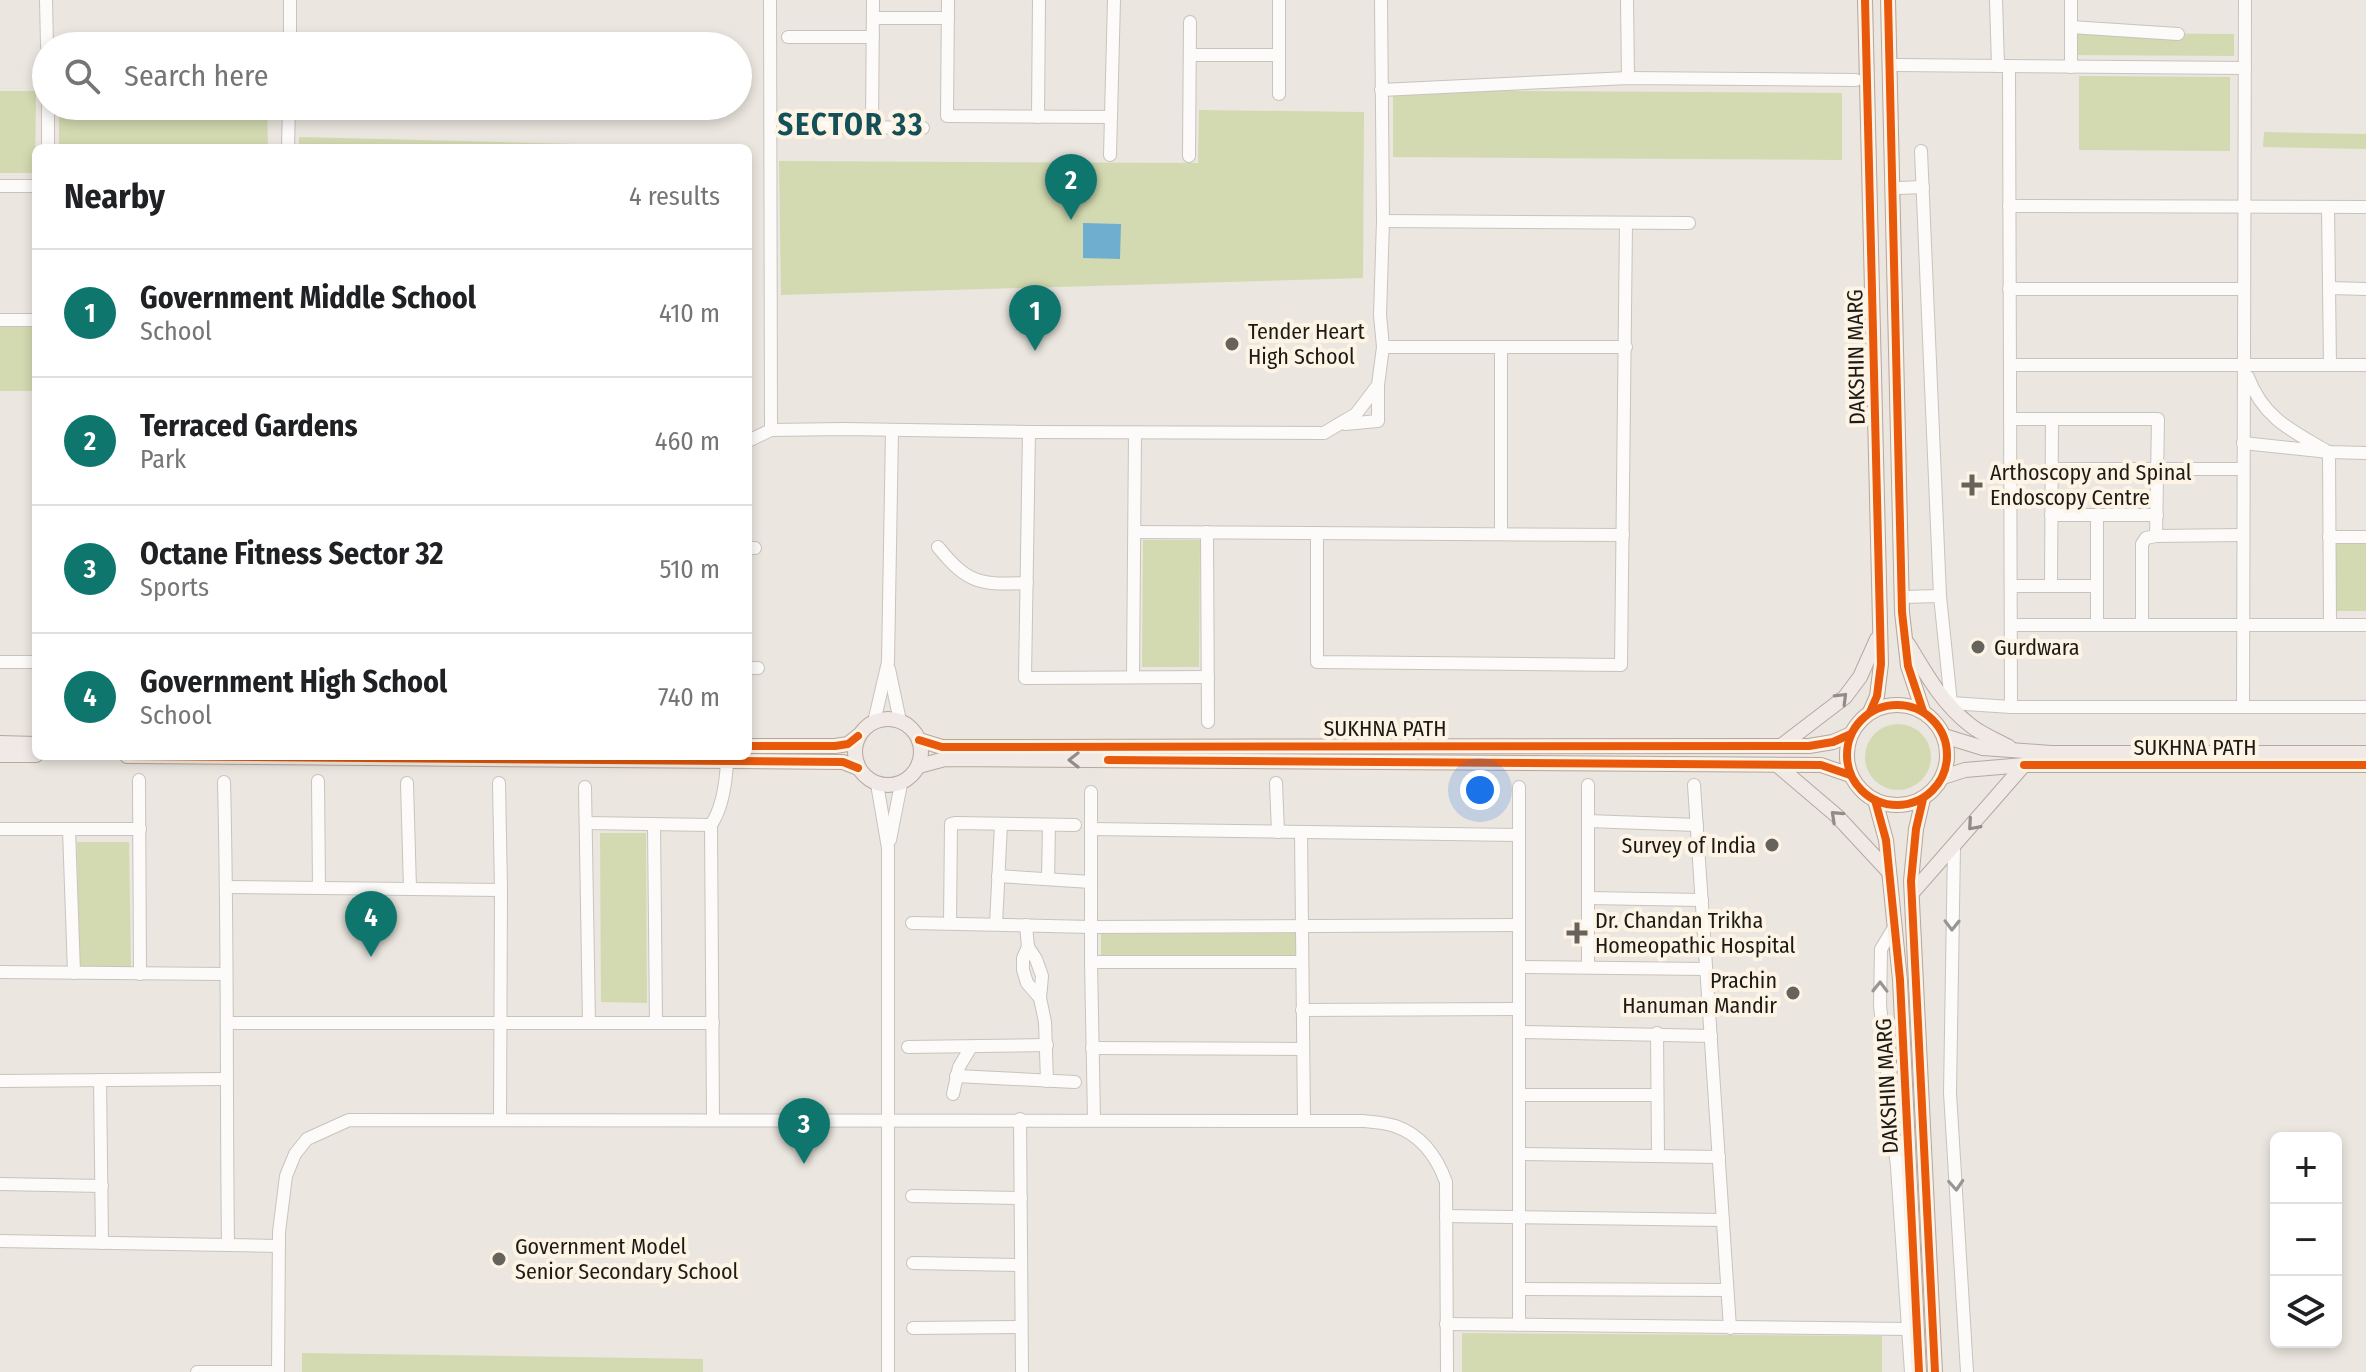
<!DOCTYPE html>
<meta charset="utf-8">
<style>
:root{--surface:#fff;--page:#f2f2f2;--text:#202124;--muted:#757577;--line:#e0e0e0;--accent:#0f766e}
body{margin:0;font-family:"Fira Sans Condensed",sans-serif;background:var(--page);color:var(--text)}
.controls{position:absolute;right:24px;bottom:24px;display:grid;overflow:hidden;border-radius:12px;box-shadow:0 4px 12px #0003}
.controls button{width:72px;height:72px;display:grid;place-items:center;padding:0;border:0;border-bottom:2px solid var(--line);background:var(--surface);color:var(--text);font:40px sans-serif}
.you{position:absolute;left:1480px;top:790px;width:28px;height:28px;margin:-20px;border:6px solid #fff;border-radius:50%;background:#1a73e8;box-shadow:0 0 0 12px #1a73e833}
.badge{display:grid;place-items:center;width:52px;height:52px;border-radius:50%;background:var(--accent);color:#fff;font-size:26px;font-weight:700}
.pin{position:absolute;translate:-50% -66px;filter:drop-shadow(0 2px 4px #0008)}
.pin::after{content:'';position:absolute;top:42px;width:28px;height:24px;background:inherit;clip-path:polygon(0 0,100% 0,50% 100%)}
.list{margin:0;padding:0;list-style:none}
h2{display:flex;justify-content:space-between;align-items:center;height:104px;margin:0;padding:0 32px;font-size:34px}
h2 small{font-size:26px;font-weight:400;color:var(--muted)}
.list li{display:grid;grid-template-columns:52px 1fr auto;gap:24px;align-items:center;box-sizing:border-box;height:128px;padding:0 32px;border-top:2px solid var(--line)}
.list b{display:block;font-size:30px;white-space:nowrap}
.list p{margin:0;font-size:26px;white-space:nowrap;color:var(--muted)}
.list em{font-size:26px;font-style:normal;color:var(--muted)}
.icon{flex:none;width:44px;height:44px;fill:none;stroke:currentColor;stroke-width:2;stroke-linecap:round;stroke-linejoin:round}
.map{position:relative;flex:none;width:2366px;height:1372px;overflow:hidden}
.search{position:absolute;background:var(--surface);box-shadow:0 4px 12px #0003;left:32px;top:32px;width:720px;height:88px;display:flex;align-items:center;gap:20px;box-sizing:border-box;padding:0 28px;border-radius:44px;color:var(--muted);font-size:30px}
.panel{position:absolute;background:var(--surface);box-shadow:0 4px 12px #0003;left:32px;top:144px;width:720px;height:616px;border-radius:12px}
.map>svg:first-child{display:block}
.green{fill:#d3dab1}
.water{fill:#70aecf}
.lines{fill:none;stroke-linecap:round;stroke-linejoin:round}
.minor-casing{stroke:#c8c3be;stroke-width:14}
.major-casing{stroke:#b6a8a0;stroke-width:16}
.minor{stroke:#fcfbfa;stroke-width:12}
.major{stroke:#f1e9e6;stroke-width:14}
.cycleway-casing{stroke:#fef4e6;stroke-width:13}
.cycleway{stroke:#e8590c;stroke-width:8}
.oneway{stroke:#928c88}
.oneway2{stroke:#989693}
.poi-dot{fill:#66625c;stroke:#fef4e6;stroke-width:3}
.labels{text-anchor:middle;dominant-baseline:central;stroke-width:8;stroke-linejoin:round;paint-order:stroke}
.poi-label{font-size:22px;fill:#1e1b16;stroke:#fef4e6;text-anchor:start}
.street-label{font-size:22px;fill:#1e1b16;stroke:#fef4e6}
.district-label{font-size:30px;font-weight:bold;letter-spacing:2px;fill:#155058;stroke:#fef4e6}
</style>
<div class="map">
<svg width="2366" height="1372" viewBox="0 0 2366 1372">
<rect width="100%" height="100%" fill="#ebe6df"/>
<g class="green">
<path d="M 2077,33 L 2234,34 L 2234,56 L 2076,55 Z"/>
<path d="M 2079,76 L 2230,77 L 2230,151 L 2079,150 Z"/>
<path d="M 1393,90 L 1842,93 L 1842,160 L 1393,157 Z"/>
<path d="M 0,91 L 36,91 L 35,173 L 0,173 Z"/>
<path d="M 59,106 L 267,106 L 268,148 L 59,148 Z"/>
<path d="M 1199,110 L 1364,112 L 1363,278 L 781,295 L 779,161 L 1198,163 Z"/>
<path d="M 2264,132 L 2366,134 L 2366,149 L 2263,147 Z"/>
<path d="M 299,137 L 733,148 L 299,148 Z"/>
<rect x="0" y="327" width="36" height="64"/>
<path d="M 1143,540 L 1200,540 L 1199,667 L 1142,667 Z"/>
<path d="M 2336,543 L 2366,544 L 2366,611 L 2335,611 Z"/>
<circle cx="1898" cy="757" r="33"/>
<path d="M 600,833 L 646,833 L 647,1003 L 601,1002 Z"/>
<path d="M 77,842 L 129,842 L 131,967 L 79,968 Z"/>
<path d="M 1296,933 L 1296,957 L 1101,958 L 1101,934 Z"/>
<path d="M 1462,1333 L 1882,1336 L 1882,1372 L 1462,1372 Z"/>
<path d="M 302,1353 L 703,1359 L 703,1372 L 302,1372 Z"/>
</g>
<path class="water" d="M 1083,223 L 1121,224 L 1120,259 L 1083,258 Z"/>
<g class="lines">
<defs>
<g id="minor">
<path d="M 46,0 L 47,46"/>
<path d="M 770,0 L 771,430"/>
<path d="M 948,0 L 947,116 L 1111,117"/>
<path d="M 1279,0 L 1279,94"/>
<path d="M 1627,0 L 1628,78"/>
<path d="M 1996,0 L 1998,66"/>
<path d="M 873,18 L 948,18"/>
<path d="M 2071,27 L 2178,34"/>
<path d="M 788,37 L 873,37"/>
<path d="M 290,46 L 290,0"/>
<path d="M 1190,55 L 1279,55"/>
<path d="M 1896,65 L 2245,68"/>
<path d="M 2009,66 L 2011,707"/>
<path d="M 2071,67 L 2071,0"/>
<path d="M 1381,90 L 1628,78 L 1856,80"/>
<path d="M 48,106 L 48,148"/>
<path d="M 1038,117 L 1039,0"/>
<path d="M 786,126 L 923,128"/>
<path d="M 872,127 L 873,0"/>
<path d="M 288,148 L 289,106"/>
<path d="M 1921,151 L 1940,596 L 1951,703 L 2011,707 L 2366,707"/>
<path d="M 1110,155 L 1114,0"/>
<path d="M 1189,156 L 1190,22"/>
<path d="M 0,186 L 36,186"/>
<path d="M 1899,188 L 1923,187"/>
<path d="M 2009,206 L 2366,207"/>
<path d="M 2328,207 L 2330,365"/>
<path d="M 1383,221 L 1689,223"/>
<path d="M 2330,288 L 2366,289"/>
<path d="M 2009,289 L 2244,289"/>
<path d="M 0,320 L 36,320"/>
<path d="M 1383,347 L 1626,347"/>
<path d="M 1501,347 L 1501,534"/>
<path d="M 2010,365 L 2366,365"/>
<path d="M 2248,377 C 2263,417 2290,430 2325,450"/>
<path d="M 2012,419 L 2158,419 L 2156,536"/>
<path d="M 1345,424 L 1378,421 L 1378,385"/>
<path d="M 1029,432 L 1025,678 L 1208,677"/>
<path d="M 748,441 L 771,430 L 843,429 L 1029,432 L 1324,433 L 1356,414 L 1378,385 L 1383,347 L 1380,315 L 1383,221 L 1381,0"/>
<path d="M 2243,443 L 2329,452 L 2366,453"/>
<path d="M 2329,452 L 2330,625"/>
<path d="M 2051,469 L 2243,469"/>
<path d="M 2051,515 L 2157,515"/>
<path d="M 2097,515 L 2097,625"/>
<path d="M 1135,532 L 1623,535"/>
<path d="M 1207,532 L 1208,722"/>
<path d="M 1317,533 L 1317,662 L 1621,665 L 1626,223"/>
<path d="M 2329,537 L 2366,537"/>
<path d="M 938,547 C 968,584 980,585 1027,583"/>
<path d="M 748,548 L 755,548"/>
<path d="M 2011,586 L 2097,586"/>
<path d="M 2051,586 L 2052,419"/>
<path d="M 1902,597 L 1940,596"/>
<path d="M 2012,625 L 2366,625"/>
<path d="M 2142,625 L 2142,544 L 2146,538 L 2156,536 L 2243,535"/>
<path d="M 0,662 L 36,662"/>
<path d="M 748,668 L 758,668"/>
<path d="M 889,669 L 900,721"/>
<path d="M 1133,676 L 1135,433"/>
<path d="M 2243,707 L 2245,0"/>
<path d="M 874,722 L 888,662 L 892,431"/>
<path d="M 139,780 L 140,974"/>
<path d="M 318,781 L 319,888"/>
<path d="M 224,782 C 228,936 226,1091 228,1245"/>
<path d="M 407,783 L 410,889"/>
<path d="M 499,783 L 501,890 L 500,1120"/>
<path d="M 1276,783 L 1278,832"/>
<path d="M 877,784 L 888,848 L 888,1372"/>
<path d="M 1588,785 L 1588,967"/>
<path d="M 1694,785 L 1730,1328"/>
<path d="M 585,787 L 589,1023"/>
<path d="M 1091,792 L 1091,962 L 1094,1119"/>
<path d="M 1588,821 L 1697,825"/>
<path d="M 586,823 L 711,825"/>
<path d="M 654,824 L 656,1023"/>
<path d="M 0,829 L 140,829"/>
<path d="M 69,829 L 74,973"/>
<path d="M 1092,829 L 1518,835"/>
<path d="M 1301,832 L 1304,1120"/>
<path d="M 890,840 L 901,784"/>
<path d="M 1954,847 L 1950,1093 L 1967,1372"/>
<path d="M 998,876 L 1091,882"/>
<path d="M 1048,879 L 1049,825"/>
<path d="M 227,887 L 501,890"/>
<path d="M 1589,898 L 1702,900"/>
<path d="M 912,923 L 1091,927 L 1518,925"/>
<path d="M 950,923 L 951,824 L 955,823 L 1075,825"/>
<path d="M 996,924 L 1001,824"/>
<path d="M 1026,925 L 1028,947 L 1036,959 L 1042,976 L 1040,998"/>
<path d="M 1895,926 L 1881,949 L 1880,1005 L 1897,1167 L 1911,1372"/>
<path d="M 1028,947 L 1023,958 L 1023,970 L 1027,983 L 1040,998 L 1045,1022 L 1047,1081"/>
<path d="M 1091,962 L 1301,962"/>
<path d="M 1519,967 L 1706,969"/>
<path d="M 0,972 L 225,974"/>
<path d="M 1302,1010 L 1518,1009"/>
<path d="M 227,1023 L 713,1023"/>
<path d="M 1519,1032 L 1711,1036"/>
<path d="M 1657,1033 L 1658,1155"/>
<path d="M 908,1047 L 1047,1045"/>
<path d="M 1092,1048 L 1302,1049"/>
<path d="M 956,1076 L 1075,1082"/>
<path d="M 100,1080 L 102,1243"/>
<path d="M 0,1081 L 225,1079"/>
<path d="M 953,1094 L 959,1067 L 971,1047"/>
<path d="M 1519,1095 L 1657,1095"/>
<path d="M 713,1119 L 711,825 C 723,807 726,783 727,761"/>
<path d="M 1020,1119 L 1022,1372"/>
<path d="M 1520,1154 L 1719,1157"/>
<path d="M 0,1184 L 102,1186"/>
<path d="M 912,1196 L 1021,1198"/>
<path d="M 1446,1216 L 1723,1220"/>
<path d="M 0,1241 L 279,1246"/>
<path d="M 913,1263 L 1021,1265"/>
<path d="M 1519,1289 L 1727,1290"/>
<path d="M 1446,1324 L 1909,1329"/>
<path d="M 1519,1325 L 1519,787"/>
<path d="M 913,1328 L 1021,1327"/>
<path d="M 197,1372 L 278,1372"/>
<path d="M 278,1372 L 279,1232 L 286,1176 L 295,1154 L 307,1139 L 349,1120 L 1363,1121 C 1374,1122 1386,1123 1395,1126 C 1421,1135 1437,1157 1446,1182 L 1447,1372"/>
</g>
<g id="major">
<path d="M 1865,0 L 1881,664 L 1877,696 L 1870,712"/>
<path d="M 1888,0 L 1902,612 L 1908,666 L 1923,711"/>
<path d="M 1908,644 C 1926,674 1942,703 1970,725 C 1981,734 1996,740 2009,747"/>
<circle cx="1897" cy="755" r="50"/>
<circle cx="888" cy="752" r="33"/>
<path d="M 1944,736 L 1983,748 L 2051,753 L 2366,753"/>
<path d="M 919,740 L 942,747 L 1809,746 L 1833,742 L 1851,734"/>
<path d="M 0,743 L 36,744"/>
<path d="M 748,746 L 835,746 L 848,744 L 858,736"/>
<path d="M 1781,746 L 1845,697 L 1860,677 L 1877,639"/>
<path d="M 0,755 L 36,755"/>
<path d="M 127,756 L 843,762 L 858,768"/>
<path d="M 1777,765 L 1837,816 L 1889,872"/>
<path d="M 919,766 L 945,759 L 1821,765 L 1850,775"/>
<path d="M 1943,777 L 1965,770 L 2024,765 L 2366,765"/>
<path d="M 1923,799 L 1916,829 L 1911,881 L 1935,1372"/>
<path d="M 1875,800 L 1886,840 L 1900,980 L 1919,1372"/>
<path d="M 1912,893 L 2024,765"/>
</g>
</defs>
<use href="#minor" class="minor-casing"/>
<use href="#major" class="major-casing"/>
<use href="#minor" class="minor"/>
<use href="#major" class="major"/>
<defs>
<g id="cycleway">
<path d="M 1865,0 L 1881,664 L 1877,696 L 1870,712"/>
<path d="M 1888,0 L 1902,612 L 1908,666 L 1923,711"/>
<circle cx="1897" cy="755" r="50"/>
<path d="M 919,740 L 942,747 L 1809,746 L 1833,742 L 1851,734"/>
<path d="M 748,746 L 835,746 L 848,744 L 858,736"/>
<path d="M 127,756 L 843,762 L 858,768"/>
<path d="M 1108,760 L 1821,765 L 1850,775"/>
<path d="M 2024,765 L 2366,765"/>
<path d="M 1923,799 L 1916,829 L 1911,881 L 1935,1372"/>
<path d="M 1875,800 L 1886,840 L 1900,980 L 1919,1372"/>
</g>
</defs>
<use href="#cycleway" class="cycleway-casing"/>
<use href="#cycleway" class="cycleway"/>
</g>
<defs><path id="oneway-chevron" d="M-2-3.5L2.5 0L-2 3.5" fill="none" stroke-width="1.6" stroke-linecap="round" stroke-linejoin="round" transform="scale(2)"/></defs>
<g class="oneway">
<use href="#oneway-chevron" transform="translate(1842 698) rotate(-45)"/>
<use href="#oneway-chevron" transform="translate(1074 760) rotate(-180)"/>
<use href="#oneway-chevron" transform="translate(1836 816) rotate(-137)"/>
<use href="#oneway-chevron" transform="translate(1973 825) rotate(131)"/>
</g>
<g class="oneway2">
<use href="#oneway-chevron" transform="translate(1952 925) rotate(91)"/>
<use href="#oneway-chevron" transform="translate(1880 987) rotate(-89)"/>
<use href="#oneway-chevron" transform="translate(1956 1185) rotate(86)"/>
</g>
<g class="poi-dot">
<circle cx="1232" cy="344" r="8"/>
<path d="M1968 473h8v8h8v8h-8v8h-8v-8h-8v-8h8z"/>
<circle cx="1978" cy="647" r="8"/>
<circle cx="1772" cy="845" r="8"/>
<path d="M1573 921h8v8h8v8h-8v8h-8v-8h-8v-8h8z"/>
<circle cx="1793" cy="993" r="8"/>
<circle cx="499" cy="1259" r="8"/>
</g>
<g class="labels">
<g class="poi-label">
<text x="1248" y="331">Tender Heart<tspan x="1248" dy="25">High School</tspan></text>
<text x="1990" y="472">Arthoscopy and Spinal<tspan x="1990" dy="25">Endoscopy Centre</tspan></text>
<text x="1994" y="647">Gurdwara</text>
<text x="1756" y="845" text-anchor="end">Survey of India</text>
<text x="1595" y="920">Dr. Chandan Trikha<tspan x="1595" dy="25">Homeopathic Hospital</tspan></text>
<text x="1777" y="980" text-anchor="end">Prachin<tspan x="1777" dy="25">Hanuman Mandir</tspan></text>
<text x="515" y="1246">Government Model<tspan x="515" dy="25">Senior Secondary School</tspan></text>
</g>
<g class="street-label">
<text transform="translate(1856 357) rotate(-91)">DAKSHIN MARG</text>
<text x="1385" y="728">SUKHNA PATH</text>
<text x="2195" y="747">SUKHNA PATH</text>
<text transform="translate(1887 1086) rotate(-93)">DAKSHIN MARG</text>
</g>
<g class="district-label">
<text x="851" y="125">SECTOR 33</text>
</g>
</g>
</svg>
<div class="controls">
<button>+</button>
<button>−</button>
<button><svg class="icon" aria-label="layers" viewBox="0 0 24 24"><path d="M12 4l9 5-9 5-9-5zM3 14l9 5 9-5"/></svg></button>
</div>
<div class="you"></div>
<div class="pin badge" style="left:1035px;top:351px">1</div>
<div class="pin badge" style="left:1071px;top:220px">2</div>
<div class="pin badge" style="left:804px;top:1164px">3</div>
<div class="pin badge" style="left:371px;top:957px">4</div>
<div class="search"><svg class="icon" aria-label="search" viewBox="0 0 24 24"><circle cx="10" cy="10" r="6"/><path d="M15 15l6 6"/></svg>Search here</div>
<section class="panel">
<h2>Nearby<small>4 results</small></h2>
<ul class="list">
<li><span class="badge">1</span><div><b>Government Middle School</b><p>School</p></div><em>410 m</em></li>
<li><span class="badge">2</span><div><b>Terraced Gardens</b><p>Park</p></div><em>460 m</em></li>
<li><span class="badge">3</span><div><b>Octane Fitness Sector 32</b><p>Sports</p></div><em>510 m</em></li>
<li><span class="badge">4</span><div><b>Government High School</b><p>School</p></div><em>740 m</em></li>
</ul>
</section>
</div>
